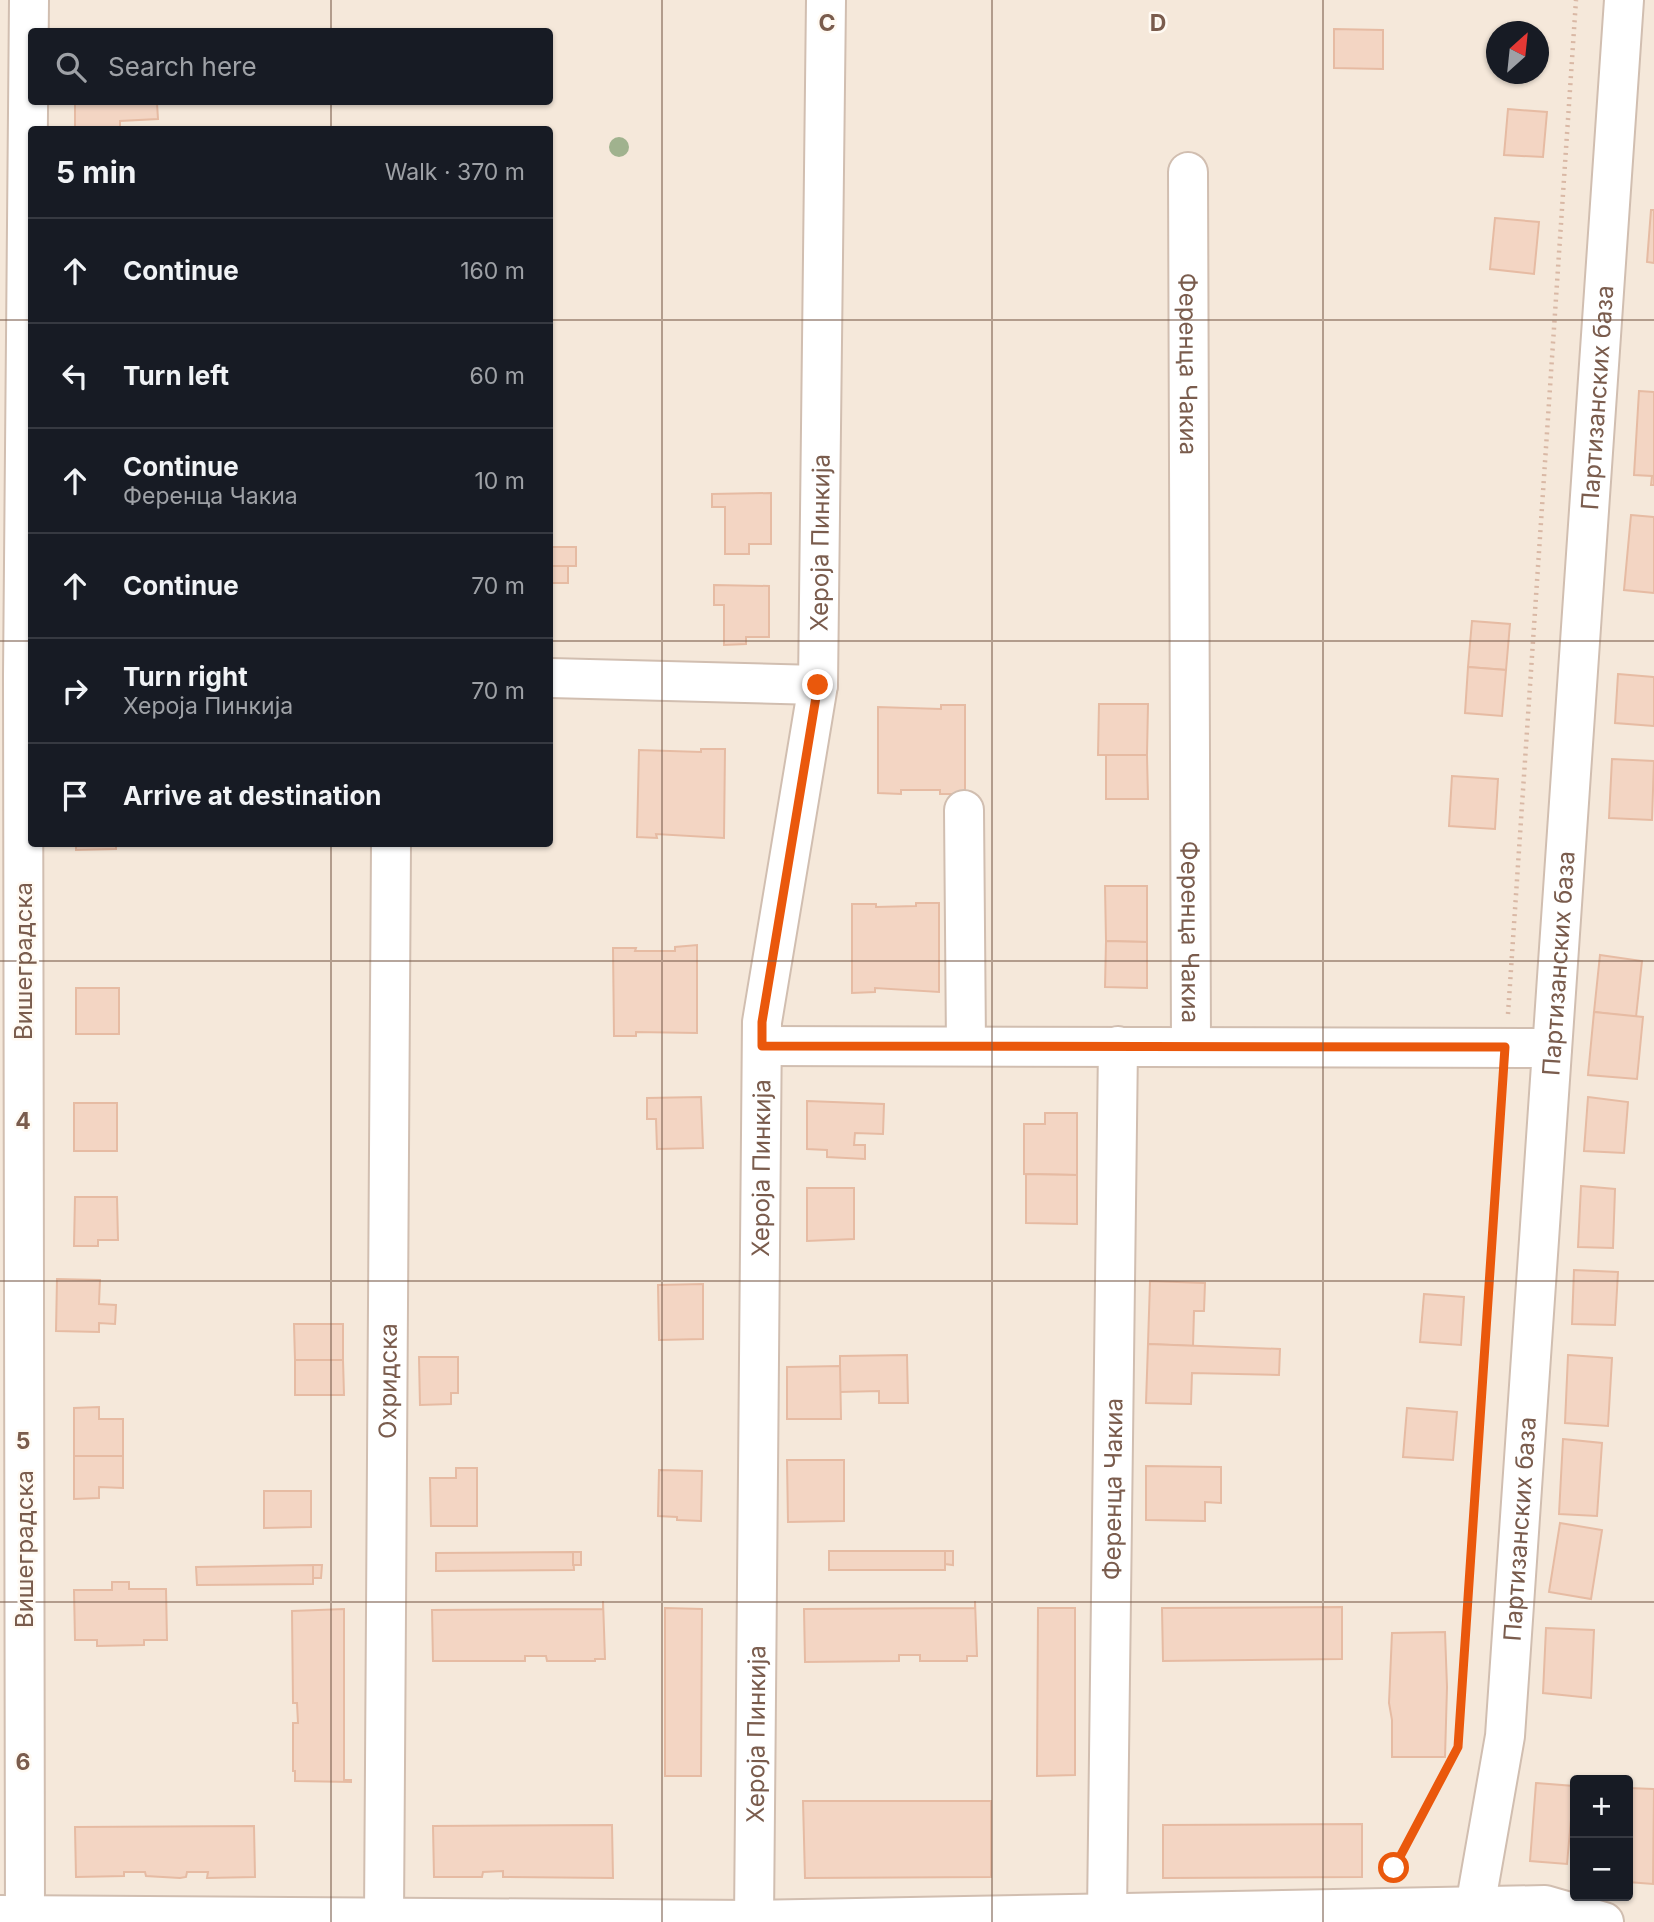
<!DOCTYPE html>
<meta charset="utf-8">
<style>
:root{--surface:#171b24;--page:#242831;--text:#f1f3f6;--muted:#9ea1a6;--line:#363941}
body{margin:0;font-family:Inter,sans-serif;background:var(--page);color:var(--text)}
.controls{position:absolute;right:21px;bottom:21px;display:grid;overflow:hidden;border-radius:7px;box-shadow:0 2px 5px #0004}
.controls button{width:63px;height:63px;display:grid;place-items:center;padding:0;border:0;border-bottom:2px solid var(--line);background:var(--surface);color:var(--text);font:35px sans-serif}
.compass{position:absolute;left:1486px;top:21px;width:63px;height:63px;border-radius:50%;background:var(--surface);box-shadow:0 2px 5px #0004;rotate:27deg}
.stop{position:absolute;width:21px;height:21px;margin:-16px;border:5px solid #ea580c;border-radius:50%;background:#fff}
.stop.end{background:#ea580c;border-color:#fff;box-shadow:0 2px 7px #0008}
.list{margin:0;padding:0;list-style:none}
h2{display:flex;justify-content:space-between;align-items:center;height:91px;margin:0;padding:0 28px;font-size:30px}
h2 small{font-size:23px;font-weight:400;color:var(--muted)}
.list li{display:grid;grid-template-columns:46px 1fr auto;gap:21px;align-items:center;box-sizing:border-box;height:105px;padding:0 28px;border-top:2px solid var(--line)}
.list b{display:block;font-size:26px;white-space:nowrap}
.list p{margin:0;font-size:23px;white-space:nowrap;color:var(--muted)}
.list em{font-size:23px;font-style:normal;color:var(--muted)}
.icon{flex:none;width:38px;height:38px;fill:none;stroke:currentColor;stroke-width:2;stroke-linecap:round;stroke-linejoin:round}
.map{position:relative;flex:none;width:1654px;height:1922px;overflow:hidden}
.search{position:absolute;background:var(--surface);box-shadow:0 2px 5px #0004;left:28px;top:28px;width:525px;height:77px;display:flex;align-items:center;gap:18px;box-sizing:border-box;padding:0 24px;border-radius:7px;color:var(--muted);font-size:26px}
.panel{position:absolute;background:var(--surface);box-shadow:0 2px 5px #0004;left:28px;top:126px;width:525px;height:721px;border-radius:7px}
.map>svg:first-child{display:block}
.residential{fill:#f5e8da;fill-rule:evenodd}
.building{fill:#f3d5c3;stroke:#e6bba3;stroke-width:2}
.lines{fill:none;stroke-linecap:round;stroke-linejoin:round}
.minor-casing{stroke:#d1beb0;stroke-width:42}
.path{stroke:#d9b8a5;stroke-width:4.5;stroke-dasharray:2 5;stroke-linecap:butt}
.minor{stroke:#fff;stroke-width:38}
.tree{fill:#a0b28e}
.route{stroke:#ea580c;stroke-width:9}
.grid{fill:none;stroke:#7a5c4d;stroke-width:2;stroke-opacity:0.55}
.labels{text-anchor:middle;dominant-baseline:central;stroke-width:5;stroke-linejoin:round;paint-order:stroke}
.street-label{font-size:24px;fill:#7a5c4d;stroke:#fffaf3}
.grid-label{font-size:23px;text-anchor:middle;font-weight:bold;fill:#7a5c4d;stroke:#fffaf3;stroke-width:5;stroke-linejoin:round;paint-order:stroke}
</style>
<div class="map">
<svg width="1654" height="1922" viewBox="0 0 1654 1922">
<rect width="100%" height="100%" fill="#fdf6ec"/>
<path class="residential" d="M 0,0 L 1654,0 L 1654,1922 L 0,1922 ZM 32,32 L 550,32 L 550,102 L 32,102 ZM 1496,32 L 1538,32 L 1538,74 L 1496,74 ZM 32,130 L 550,130 L 550,844 L 32,844 ZM 1575,1780 L 1628,1780 L 1628,1896 L 1575,1896 Z"/>
<g class="building">
<path d="M 1334,29 L 1383,30 L 1383,69 L 1334,68 Z"/>
<path d="M 75,102 L 157,102 L 157,103 Z"/>
<path d="M 75,102 L 157,103 L 158,119 L 120,121 L 120,130 L 75,130 Z"/>
<path d="M 1508,109 L 1547,112 L 1543,157 L 1504,155 Z"/>
<path d="M 1651,210 L 1654,210 L 1654,263 L 1647,262 Z"/>
<path d="M 1495,218 L 1539,222 L 1534,274 L 1490,269 Z"/>
<path d="M 1639,391 L 1654,392 L 1654,485 L 1651,485 L 1652,476 L 1634,475 Z"/>
<path d="M 771,493 L 771,544 L 749,544 L 749,554 L 725,554 L 725,507 L 712,507 L 712,494 Z"/>
<path d="M 1631,515 L 1654,517 L 1654,593 L 1624,590 Z"/>
<rect x="550" y="547" width="26" height="19"/>
<rect x="550" y="566" width="18" height="17"/>
<path d="M 714,585 L 769,586 L 769,637 L 746,637 L 746,644 L 724,645 L 724,605 L 714,605 Z"/>
<path d="M 1472,621 L 1510,624 L 1506,670 L 1468,667 Z"/>
<path d="M 1468,667 L 1506,670 L 1502,716 L 1465,713 Z"/>
<path d="M 1618,674 L 1654,677 L 1654,726 L 1615,723 Z"/>
<path d="M 1099,704 L 1148,704 L 1147,755 L 1098,755 Z"/>
<path d="M 941,705 L 965,705 L 965,794 L 940,794 L 940,790 L 901,790 L 901,794 L 878,793 L 878,707 L 941,709 Z"/>
<path d="M 701,749 L 725,749 L 724,838 L 656,834 L 657,838 L 637,837 L 639,750 L 701,752 Z"/>
<path d="M 1106,755 L 1147,755 L 1148,799 L 1106,799 Z"/>
<path d="M 1612,759 L 1654,761 L 1652,820 L 1609,818 Z"/>
<path d="M 1452,776 L 1498,779 L 1495,829 L 1449,826 Z"/>
<path d="M 76,844 L 116,844 L 116,849 L 76,850 Z"/>
<path d="M 1105,886 L 1147,886 L 1147,942 L 1106,941 Z"/>
<path d="M 916,903 L 939,903 L 939,992 L 875,988 L 875,992 L 852,993 L 852,904 L 876,904 L 876,907 L 916,906 Z"/>
<path d="M 1106,941 L 1147,942 L 1147,988 L 1105,987 Z"/>
<path d="M 697,945 L 697,1033 L 636,1032 L 636,1036 L 614,1036 L 613,948 L 636,948 L 635,951 L 675,951 L 675,947 Z"/>
<path d="M 1600,955 L 1642,961 L 1636,1017 L 1594,1012 Z"/>
<rect x="76" y="988" width="43" height="46"/>
<path d="M 1594,1012 L 1643,1017 L 1637,1079 L 1588,1075 Z"/>
<path d="M 701,1097 L 703,1148 L 657,1149 L 656,1119 L 647,1119 L 647,1098 Z"/>
<path d="M 1588,1097 L 1628,1102 L 1624,1153 L 1584,1151 Z"/>
<path d="M 807,1101 L 884,1104 L 883,1134 L 855,1133 L 854,1145 L 865,1145 L 865,1159 L 827,1157 L 827,1150 L 807,1149 Z"/>
<rect x="74" y="1103" width="43" height="48"/>
<path d="M 1045,1113 L 1077,1113 L 1077,1175 L 1024,1174 L 1024,1124 L 1045,1124 Z"/>
<path d="M 1026,1174 L 1077,1175 L 1077,1224 L 1026,1223 Z"/>
<path d="M 1581,1186 L 1615,1189 L 1613,1248 L 1578,1247 Z"/>
<path d="M 807,1188 L 854,1188 L 854,1239 L 807,1241 Z"/>
<path d="M 75,1197 L 117,1197 L 118,1240 L 98,1240 L 98,1246 L 74,1246 Z"/>
<path d="M 1574,1270 L 1618,1272 L 1615,1325 L 1572,1324 Z"/>
<path d="M 57,1279 L 100,1280 L 99,1304 L 116,1305 L 115,1324 L 99,1323 L 99,1332 L 56,1331 Z"/>
<path d="M 1150,1281 L 1205,1283 L 1204,1311 L 1194,1311 L 1193,1346 L 1148,1344 Z"/>
<path d="M 703,1284 L 703,1339 L 659,1340 L 658,1285 Z"/>
<path d="M 1424,1294 L 1464,1297 L 1461,1345 L 1420,1342 Z"/>
<path d="M 294,1324 L 343,1324 L 343,1360 L 295,1360 Z"/>
<path d="M 1148,1344 L 1280,1349 L 1279,1375 L 1192,1373 L 1191,1404 L 1146,1403 Z"/>
<path d="M 907,1355 L 908,1403 L 879,1403 L 879,1391 L 840,1392 L 840,1356 Z"/>
<path d="M 1568,1355 L 1612,1358 L 1608,1426 L 1565,1423 Z"/>
<path d="M 419,1357 L 458,1357 L 458,1393 L 451,1393 L 451,1404 L 420,1405 Z"/>
<path d="M 295,1360 L 343,1360 L 344,1395 L 295,1395 Z"/>
<path d="M 840,1366 L 841,1419 L 787,1419 L 787,1367 Z"/>
<path d="M 99,1407 L 99,1419 L 123,1419 L 123,1456 L 74,1456 L 74,1408 Z"/>
<path d="M 1407,1408 L 1457,1412 L 1453,1460 L 1403,1457 Z"/>
<path d="M 1563,1439 L 1602,1443 L 1597,1516 L 1559,1514 Z"/>
<path d="M 74,1456 L 123,1456 L 123,1488 L 99,1487 L 99,1498 L 74,1499 Z"/>
<path d="M 787,1460 L 844,1460 L 844,1521 L 788,1522 Z"/>
<path d="M 1146,1466 L 1221,1467 L 1221,1503 L 1205,1502 L 1205,1521 L 1146,1520 Z"/>
<path d="M 456,1468 L 477,1468 L 477,1526 L 431,1526 L 430,1478 L 456,1478 Z"/>
<path d="M 659,1470 L 702,1471 L 701,1521 L 677,1520 L 677,1517 L 658,1516 Z"/>
<path d="M 264,1491 L 311,1491 L 311,1527 L 264,1528 Z"/>
<path d="M 1560,1523 L 1602,1530 L 1591,1599 L 1549,1592 Z"/>
<rect x="829" y="1551" width="116" height="19"/>
<path d="M 945,1551 L 953,1551 L 953,1565 L 945,1564 Z"/>
<path d="M 573,1552 L 574,1570 L 436,1571 L 436,1553 Z"/>
<rect x="573" y="1552" width="8" height="13"/>
<path d="M 313,1565 L 322,1565 L 321,1578 L 313,1578 Z"/>
<path d="M 313,1565 L 313,1584 L 197,1585 L 196,1567 Z"/>
<path d="M 112,1582 L 129,1582 L 129,1589 L 166,1589 L 167,1640 L 144,1640 L 144,1645 L 97,1646 L 97,1640 L 75,1640 L 74,1590 L 112,1590 Z"/>
<path d="M 603,1601 L 605,1659 L 595,1659 L 595,1661 L 547,1661 L 546,1656 L 525,1656 L 525,1661 L 433,1661 L 432,1610 L 603,1609 Z"/>
<path d="M 975,1601 L 977,1656 L 967,1656 L 967,1661 L 920,1661 L 920,1655 L 899,1655 L 899,1661 L 805,1662 L 804,1609 L 975,1608 Z"/>
<path d="M 1342,1607 L 1342,1659 L 1163,1661 L 1162,1608 Z"/>
<path d="M 665,1608 L 702,1609 L 701,1776 L 665,1776 Z"/>
<path d="M 1038,1608 L 1075,1608 L 1075,1775 L 1037,1776 Z"/>
<path d="M 344,1609 L 344,1780 L 351,1780 L 351,1782 L 295,1781 L 295,1771 L 293,1771 L 293,1723 L 298,1723 L 297,1703 L 293,1703 L 292,1611 Z"/>
<path d="M 1546,1628 L 1594,1630 L 1591,1698 L 1543,1693 Z"/>
<path d="M 1445,1632 L 1447,1687 L 1445,1757 L 1392,1757 L 1392,1720 L 1389,1703 L 1392,1633 Z"/>
<path d="M 1536,1783 L 1574,1786 L 1567,1864 L 1530,1861 Z"/>
<path d="M 1629,1788 L 1654,1789 L 1653,1884 L 1628,1882 Z"/>
<path d="M 803,1801 L 991,1801 L 991,1877 L 805,1878 Z"/>
<path d="M 1362,1824 L 1362,1877 L 1163,1878 L 1163,1825 Z"/>
<path d="M 612,1825 L 613,1878 L 503,1877 L 503,1871 L 483,1872 L 482,1877 L 434,1877 L 433,1826 Z"/>
<path d="M 254,1826 L 255,1877 L 207,1878 L 208,1872 L 187,1872 L 186,1877 L 180,1878 L 146,1876 L 145,1872 L 124,1872 L 124,1876 L 76,1877 L 75,1827 Z"/>
</g>
<g class="lines">
<defs>
<g id="minor">
<path id="s1" d="M 1188,172 L 1191,1047"/>
<path d="M 550,678 L 818,685"/>
<path d="M 964,810 L 966,1046"/>
<path d="M 762,1046 L 1552,1048"/>
<path id="s2" d="M 1107,1913 L 1118,1046"/>
<path d="M 0,1915 L 754,1920 L 1545,1905 L 1604,1922"/>
<path id="s3" d="M 384,1918 L 391,844"/>
<path id="s4" d="M 754,1920 L 762,1022 L 818,685 L 826,0"/>
<path d="M 25,1922 L 23,676 L 29,0"/>
<path id="s5" d="M 1470,1922 L 1475,1907 L 1505,1736 L 1624,0"/>
</g>
</defs>
<use href="#minor" class="minor-casing"/>
<g class="path">
<path d="M 1508,1014 L 1576,0"/>
<path d="M 1397,1871 L 1394,1868 L 1457,1747 L 1503,1082"/>
</g>
<use href="#minor" class="minor"/>
</g>
<circle class="tree" cx="619" cy="147" r="10"/>
<g class="lines">
<path class="route" d="M 818,685 L 762,1022 L 762,1046 L 1505,1047 L 1458,1747 L 1394,1868"/>
</g>
<path class="grid" d="M 331,0 L 331,32M 662,0 L 662,1922M 992,0 L 992,1922M 1323,0 L 1323,1922M 331,102 L 331,130M 0,320 L 32,320M 550,320 L 1654,320M 0,641 L 32,641M 550,641 L 1654,641M 331,844 L 331,1922M 0,961 L 1654,961M 0,1281 L 1654,1281M 0,1602 L 1654,1602"/>
<g class="labels">
<g class="street-label">
<text stroke="none"><textPath href="#s1" startOffset="192">Ференца Чакиа</textPath></text>
<text stroke="none"><textPath href="#s5" startOffset="1531">Партизанских база</textPath></text>
<text stroke="none"><textPath href="#s4" startOffset="1382">Хероја Пинкија</textPath></text>
<text stroke="none"><textPath href="#s1" startOffset="760">Ференца Чакиа</textPath></text>
<text transform="translate(23 961) rotate(-90)">Вишеградска</text>
<text stroke="none"><textPath href="#s5" startOffset="964">Партизанских база</textPath></text>
<text stroke="none"><textPath href="#s4" startOffset="752">Хероја Пинкија</textPath></text>
<text stroke="none"><textPath href="#s3" startOffset="537">Охридска</textPath></text>
<text stroke="none"><textPath href="#s2" startOffset="424">Ференца Чакиа</textPath></text>
<text stroke="none"><textPath href="#s5" startOffset="397">Партизанских база</textPath></text>
<text transform="translate(24 1549) rotate(-90)">Вишеградска</text>
<text stroke="none"><textPath href="#s4" startOffset="186">Хероја Пинкија</textPath></text>
</g>
</g>
<g class="grid-label">
<text x="827" y="31">C</text>
<text x="1158" y="31">D</text>
<text x="23" y="1129">4</text>
<text x="23" y="1449">5</text>
<text x="23" y="1770">6</text>
</g>
</svg>
<div class="controls">
<button>+</button>
<button>−</button>
</div>
<svg class="compass" viewBox="-18 -18 36 36"><path d="M0-13l5 13h-10z" fill="#e53935"/><path d="M0 13l5-13h-10z" fill="#9ea1a6"/></svg>
<div class="stop" style="left:1394px;top:1868px"></div>
<div class="stop end" style="left:818px;top:685px"></div>
<div class="search"><svg class="icon" aria-label="search" viewBox="0 0 24 24"><circle cx="10" cy="10" r="6"/><path d="M15 15l6 6"/></svg>Search here</div>
<section class="panel">
<h2>5 min<small>Walk · 370 m</small></h2>
<ul class="list">
<li><svg class="icon" aria-label="ahead" viewBox="0 0 24 24"><path d="M12 20V5M6 11l6-6 6 6"/></svg><div><b>Continue</b></div><em>160 m</em></li>
<li><svg class="icon" aria-label="left" viewBox="0 0 24 24"><path d="M17 20v-9H6M10 6l-5 5 5 5"/></svg><div><b>Turn left</b></div><em>60 m</em></li>
<li><svg class="icon" aria-label="ahead" viewBox="0 0 24 24"><path d="M12 20V5M6 11l6-6 6 6"/></svg><div><b>Continue</b><p>Ференца Чакиа</p></div><em>10 m</em></li>
<li><svg class="icon" aria-label="ahead" viewBox="0 0 24 24"><path d="M12 20V5M6 11l6-6 6 6"/></svg><div><b>Continue</b></div><em>70 m</em></li>
<li><svg class="icon" aria-label="right" viewBox="0 0 24 24"><path d="M7 20v-9h11M14 6l5 5-5 5"/></svg><div><b>Turn right</b><p>Хероја Пинкија</p></div><em>70 m</em></li>
<li><svg class="icon" aria-label="arrive" viewBox="0 0 24 24"><path d="M6 21V4h12l-3 4 3 4H6"/></svg><div><b>Arrive at destination</b></div></li>
</ul>
</section>
</div>
